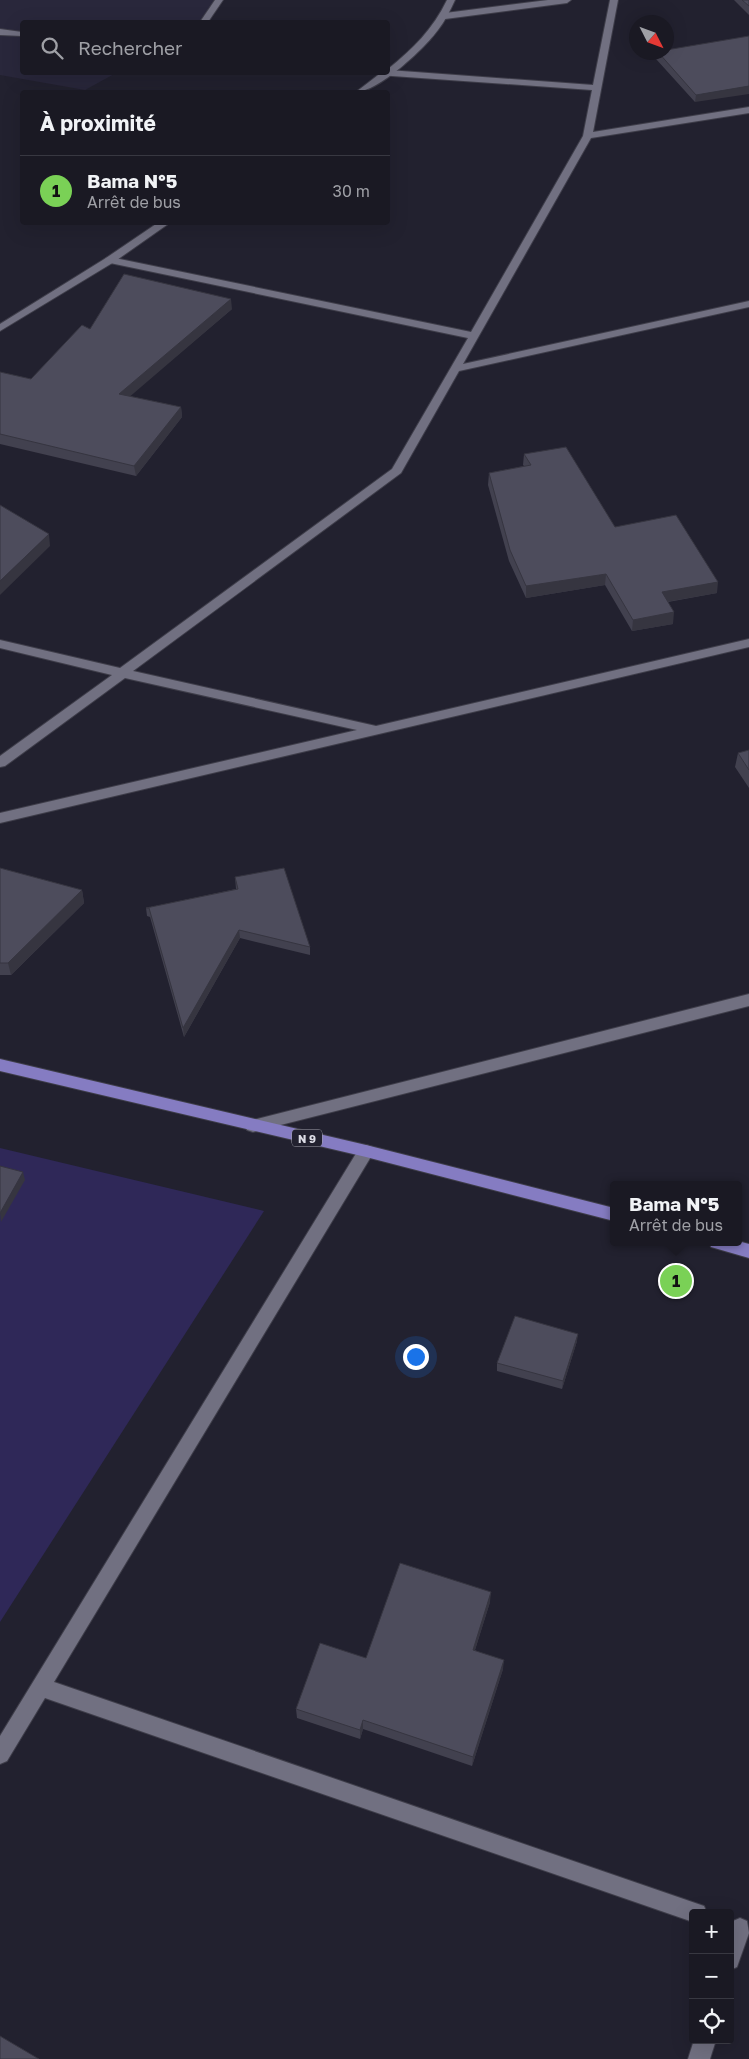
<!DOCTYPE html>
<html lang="fr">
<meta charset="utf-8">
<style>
:root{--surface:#1a1923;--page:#23222b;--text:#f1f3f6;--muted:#9fa0a6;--line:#383841;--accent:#7ad156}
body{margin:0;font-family:"Golos Text",sans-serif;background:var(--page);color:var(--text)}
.controls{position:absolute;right:15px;bottom:15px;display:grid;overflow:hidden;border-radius:5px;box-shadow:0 5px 20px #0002}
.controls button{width:45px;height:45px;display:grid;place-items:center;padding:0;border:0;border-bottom:1px solid var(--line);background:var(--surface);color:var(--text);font:25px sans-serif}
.compass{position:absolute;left:629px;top:15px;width:45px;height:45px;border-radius:50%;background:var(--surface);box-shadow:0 5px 20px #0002;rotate:132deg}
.you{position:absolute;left:415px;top:1356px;width:18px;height:18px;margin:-12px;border:4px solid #fff;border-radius:50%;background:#1a73e8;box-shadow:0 0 0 8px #1a73e833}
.badge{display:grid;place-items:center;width:32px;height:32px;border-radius:50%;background:var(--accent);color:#111;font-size:16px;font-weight:700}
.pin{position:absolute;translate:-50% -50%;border:2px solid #fff;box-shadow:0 1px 5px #0006}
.popup{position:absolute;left:610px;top:1181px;width:132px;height:65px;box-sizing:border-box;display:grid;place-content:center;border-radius:5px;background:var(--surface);filter:drop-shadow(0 1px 4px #0005);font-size:16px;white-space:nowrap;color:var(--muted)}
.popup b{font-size:19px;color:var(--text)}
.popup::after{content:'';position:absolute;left:50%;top:100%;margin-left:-10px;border:10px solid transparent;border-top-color:var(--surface)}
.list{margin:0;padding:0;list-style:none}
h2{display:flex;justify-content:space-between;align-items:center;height:65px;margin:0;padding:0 20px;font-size:21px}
h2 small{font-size:16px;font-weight:400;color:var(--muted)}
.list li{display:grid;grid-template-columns:32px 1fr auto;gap:15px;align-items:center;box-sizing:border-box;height:70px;padding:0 20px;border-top:1px solid var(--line)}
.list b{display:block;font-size:19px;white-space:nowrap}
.list p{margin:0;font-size:16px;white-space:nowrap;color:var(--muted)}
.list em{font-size:16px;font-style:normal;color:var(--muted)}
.icon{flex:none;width:28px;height:28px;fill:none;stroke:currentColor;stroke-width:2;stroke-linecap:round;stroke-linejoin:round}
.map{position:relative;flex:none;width:749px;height:2059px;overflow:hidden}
.search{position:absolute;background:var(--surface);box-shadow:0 5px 20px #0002;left:20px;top:20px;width:370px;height:55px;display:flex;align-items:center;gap:12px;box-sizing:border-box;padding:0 18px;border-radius:5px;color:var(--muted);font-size:19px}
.panel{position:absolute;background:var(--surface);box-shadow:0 5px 20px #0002;left:20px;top:90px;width:370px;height:135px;border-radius:5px}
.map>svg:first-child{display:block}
.built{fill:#29273b}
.green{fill:#2f2858}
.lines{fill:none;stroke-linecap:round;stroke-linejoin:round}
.minor-casing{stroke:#3e3d49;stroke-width:2}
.tertiary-casing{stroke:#3e3d49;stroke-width:2}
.primary-casing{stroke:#3e3d49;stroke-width:2}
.minor{fill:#717081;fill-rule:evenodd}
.tertiary{fill:#717081;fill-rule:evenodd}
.primary{fill:#857cc2;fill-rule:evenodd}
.wall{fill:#42414f}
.shaded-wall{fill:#363540}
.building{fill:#4d4c5c;stroke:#363540}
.labels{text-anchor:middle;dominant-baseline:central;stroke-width:4.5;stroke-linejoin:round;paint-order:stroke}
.shield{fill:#22212f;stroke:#a5a5af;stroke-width:1}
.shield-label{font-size:11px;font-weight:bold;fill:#dddde6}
</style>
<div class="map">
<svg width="749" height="2059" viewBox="0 0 749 2059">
<rect width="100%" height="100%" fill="#22212f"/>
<path class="built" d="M 0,0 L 221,0 L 201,22 L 22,22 L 22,72 L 116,73 L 85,90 L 0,75 Z"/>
<path class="green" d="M 0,1148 L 264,1211 L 0,1622 Z"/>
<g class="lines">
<defs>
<g id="minor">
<path d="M 215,0 L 223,0 L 208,22 L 200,22 Z"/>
<path d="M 548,0 L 571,0 L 567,3 L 445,19 L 441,16 L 445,13 Z"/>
<path d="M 610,0 L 618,0 L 593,132 L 749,107 L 749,113 L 591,138 L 463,364 L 749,301 L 749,307 L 459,371 L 401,473 L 133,671 L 376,726 L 749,639 L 749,647 L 0,823 L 0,813 L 357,730 L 125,678 L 5,766 L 0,767 L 0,756 L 112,675 L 0,648 L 0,640 L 120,668 L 392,469 L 468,338 L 110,263 L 105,260 L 106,258 L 110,257 L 471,332 L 583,136 L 592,90 L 378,75 L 374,72 L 388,72 L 388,70 L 593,85 Z"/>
<path d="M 0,29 L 22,32 L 22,36 L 0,35 Z"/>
<path d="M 749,994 L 749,1006 L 253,1132 L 247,1130 L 245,1126 L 247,1122 L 253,1120 Z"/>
<path d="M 366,1145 L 372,1147 L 374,1151 L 372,1155 L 54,1682 L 704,1906 L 707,1913 L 693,1913 L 693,1922 L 45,1698 L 7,1761 L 0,1764 L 0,1736 L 360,1147 Z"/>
<path d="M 740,1918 L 747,1921 L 749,1933 L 737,1967 L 730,1970 L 730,1926 L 733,1921 Z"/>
<path d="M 694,2040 L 716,2040 L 710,2059 L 688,2059 Z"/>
</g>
<g id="tertiary">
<path d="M 447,0 L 455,0 C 450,11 445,21 438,30 C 424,49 378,92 356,92 L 382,72 L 388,72 L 388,69 C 413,49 433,29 447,0 Z"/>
<path d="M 159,222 L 171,222 L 114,262 L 0,331 L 0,324 L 106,258 Z"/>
</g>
<g id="primary">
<path d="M 0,1059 L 366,1145 L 614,1208 L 614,1221 L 366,1157 L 0,1071 Z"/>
<path d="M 738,1241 L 749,1244 L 749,1258 L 711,1247 L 709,1242 Z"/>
</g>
</defs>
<use href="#minor" class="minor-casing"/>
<use href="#tertiary" class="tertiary-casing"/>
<use href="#primary" class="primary-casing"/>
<use href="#minor" class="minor"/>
<use href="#tertiary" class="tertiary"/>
<use href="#primary" class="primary"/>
</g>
<g class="wall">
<path d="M 734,0 L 749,0 L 749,15 Z"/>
<path d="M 749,36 L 695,102 L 656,59 L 657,52 L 666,52 Z"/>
<path d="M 232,309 L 129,396 L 181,407 L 182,417 L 136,476 L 0,444 L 0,372 L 31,379 L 90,329 Z"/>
<path d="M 524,454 L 615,527 L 717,593 L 668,602 L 673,624 L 632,631 L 605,585 L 526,598 L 509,561 L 488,485 L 489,473 L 524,466 L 523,465 Z"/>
<path d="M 749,750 L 749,788 L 735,767 L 738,753 Z"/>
<path d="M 0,868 L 82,890 L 84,903 L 11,975 L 0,975 Z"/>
<path d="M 235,877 L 310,947 L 310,955 L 240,938 L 184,1037 L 150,917 L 147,916 L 146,908 L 236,889 Z"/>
<path d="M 577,1341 L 562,1389 L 497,1371 L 497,1363 Z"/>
<path d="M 490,1602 L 475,1650 L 503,1669 L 472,1766 L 363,1729 L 360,1739 L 297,1718 L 296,1709 L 366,1658 Z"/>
</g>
<g class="shaded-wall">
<path d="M 749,86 L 749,94 L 695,102 L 696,95 Z"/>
<path d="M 231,299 L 232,309 L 120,405 L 119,394 Z"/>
<path d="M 181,407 L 182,417 L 136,476 L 134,466 Z"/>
<path d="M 49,534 L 50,546 L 0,595 L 0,581 Z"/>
<path d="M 606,574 L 605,585 L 526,598 L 526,586 Z"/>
<path d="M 718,582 L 717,593 L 660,603 L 662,592 Z"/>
<path d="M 674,612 L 673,624 L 632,631 L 633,620 Z"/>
<path d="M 82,890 L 84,903 L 11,975 L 8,963 Z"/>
<path d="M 239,930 L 240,938 L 184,1037 L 183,1028 Z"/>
<path d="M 23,1172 L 25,1180 L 1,1222 L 0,1213 Z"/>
<path d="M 578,1334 L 577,1341 L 562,1389 L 563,1381 Z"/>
<path d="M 491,1592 L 490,1602 L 472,1659 L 473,1650 Z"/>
<path d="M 504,1660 L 503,1669 L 472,1766 L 473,1757 Z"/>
<path d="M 363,1720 L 363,1729 L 360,1739 L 360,1730 Z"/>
</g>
<g class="building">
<path d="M 742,0 L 749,0 L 749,6 Z"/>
<path d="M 749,36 L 749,86 L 696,95 L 658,52 L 666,52 L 666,50 Z"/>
<path d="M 124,274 L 231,299 L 119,394 L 181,407 L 134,466 L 0,434 L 0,372 L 31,379 L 82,325 L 90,329 Z"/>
<path d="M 566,447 L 615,527 L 676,515 L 718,582 L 662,592 L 674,612 L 633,620 L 606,574 L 526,586 L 510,550 L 489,473 L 531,465 L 524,454 Z"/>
<path d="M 0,505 L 49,534 L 0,581 Z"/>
<path d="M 749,750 L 749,770 L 738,753 Z"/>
<path d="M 0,868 L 82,890 L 8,963 L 0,963 Z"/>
<path d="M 284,868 L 310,947 L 239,930 L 183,1028 L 149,908 L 146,908 L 238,889 L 235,877 Z"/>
<path d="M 0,1166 L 23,1172 L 0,1213 Z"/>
<path d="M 515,1316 L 578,1334 L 563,1381 L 497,1363 Z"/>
<path d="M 400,1563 L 491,1592 L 473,1650 L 504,1660 L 473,1757 L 363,1720 L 360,1730 L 296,1709 L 320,1643 L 366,1658 Z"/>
<path d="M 0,2036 L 39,2059 L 0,2059 Z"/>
</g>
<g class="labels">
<rect class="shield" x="292" y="1129.5" width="30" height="17" rx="4"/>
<g class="shield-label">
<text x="307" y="1138">N 9</text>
</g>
</g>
</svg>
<div class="controls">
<button>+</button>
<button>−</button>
<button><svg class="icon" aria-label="locate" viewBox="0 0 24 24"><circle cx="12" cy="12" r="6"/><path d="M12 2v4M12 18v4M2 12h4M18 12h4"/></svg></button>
</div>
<svg class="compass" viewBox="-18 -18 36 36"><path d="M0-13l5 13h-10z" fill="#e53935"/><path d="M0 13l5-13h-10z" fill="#9fa0a6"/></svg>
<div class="you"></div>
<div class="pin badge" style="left:676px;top:1281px">1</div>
<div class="popup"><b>Bama N°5</b>Arrêt de bus</div>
<div class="search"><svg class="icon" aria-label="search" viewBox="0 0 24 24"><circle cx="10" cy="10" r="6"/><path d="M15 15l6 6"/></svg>Rechercher</div>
<section class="panel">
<h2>À proximité<small></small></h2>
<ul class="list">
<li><span class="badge">1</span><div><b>Bama N°5</b><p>Arrêt de bus</p></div><em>30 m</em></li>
</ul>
</section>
</div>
